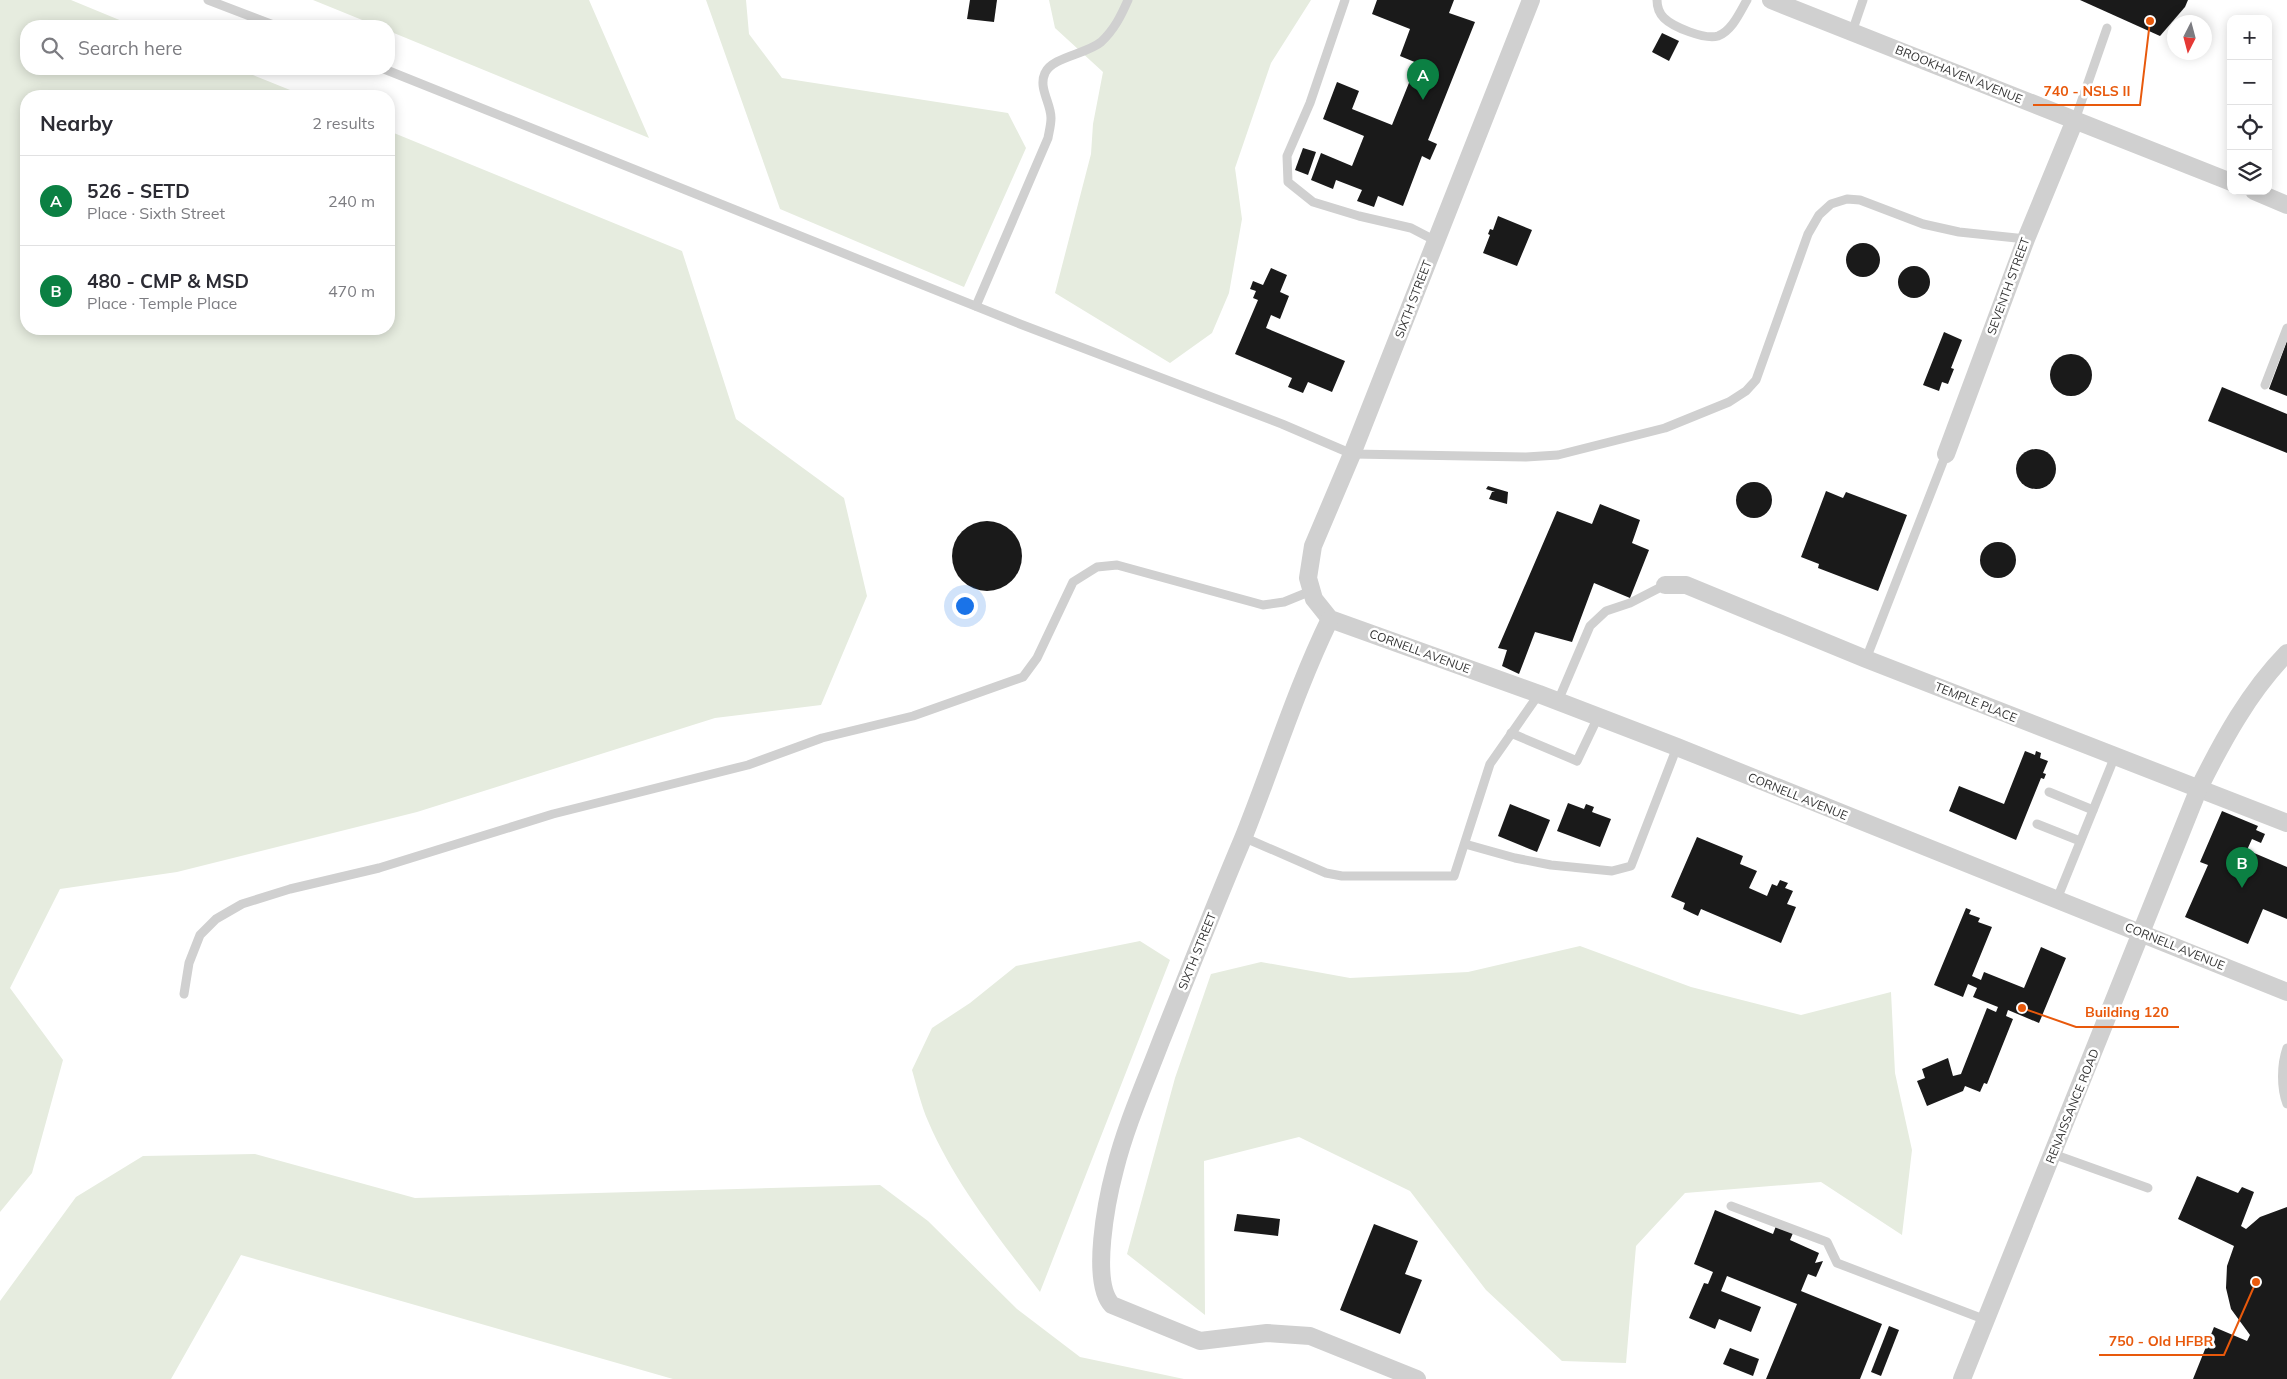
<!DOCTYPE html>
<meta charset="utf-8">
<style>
:root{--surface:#fff;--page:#f7f7f7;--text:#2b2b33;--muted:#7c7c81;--line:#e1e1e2;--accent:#0b8043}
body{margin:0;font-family:Mulish,sans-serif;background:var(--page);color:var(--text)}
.controls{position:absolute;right:15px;top:15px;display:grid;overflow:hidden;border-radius:10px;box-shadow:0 2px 12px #0003}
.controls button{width:45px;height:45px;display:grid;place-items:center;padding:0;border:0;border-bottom:1px solid var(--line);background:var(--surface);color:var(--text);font:25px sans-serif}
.compass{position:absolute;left:2167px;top:15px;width:45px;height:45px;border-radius:50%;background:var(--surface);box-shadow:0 2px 12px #0003;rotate:186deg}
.you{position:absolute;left:964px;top:605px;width:18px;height:18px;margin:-12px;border:4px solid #fff;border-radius:50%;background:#1a73e8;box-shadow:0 0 0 8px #1a73e833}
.badge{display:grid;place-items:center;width:32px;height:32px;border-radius:50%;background:var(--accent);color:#fff;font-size:16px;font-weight:700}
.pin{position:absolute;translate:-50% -41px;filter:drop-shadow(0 1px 2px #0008)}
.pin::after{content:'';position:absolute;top:26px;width:18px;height:15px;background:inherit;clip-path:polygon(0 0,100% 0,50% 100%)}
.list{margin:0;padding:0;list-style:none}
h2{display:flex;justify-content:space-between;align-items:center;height:65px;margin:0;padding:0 20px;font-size:21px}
h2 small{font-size:16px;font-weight:400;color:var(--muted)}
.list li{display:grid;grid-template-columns:32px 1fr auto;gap:15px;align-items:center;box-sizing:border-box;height:90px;padding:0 20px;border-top:1px solid var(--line)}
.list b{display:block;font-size:19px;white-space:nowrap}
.list p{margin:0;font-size:16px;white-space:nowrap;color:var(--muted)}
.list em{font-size:16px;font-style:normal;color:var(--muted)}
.icon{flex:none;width:28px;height:28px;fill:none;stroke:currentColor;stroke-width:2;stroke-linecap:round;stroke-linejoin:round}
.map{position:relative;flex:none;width:2287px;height:1379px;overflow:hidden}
.search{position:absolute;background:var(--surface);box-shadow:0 2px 12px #0003;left:20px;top:20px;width:375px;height:55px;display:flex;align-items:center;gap:12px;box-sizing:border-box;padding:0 18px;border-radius:20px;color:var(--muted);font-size:19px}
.panel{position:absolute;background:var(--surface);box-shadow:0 2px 12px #0003;left:20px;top:90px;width:375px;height:245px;border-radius:20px}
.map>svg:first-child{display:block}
.green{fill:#e6ecdf}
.building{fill:#1a1a1a}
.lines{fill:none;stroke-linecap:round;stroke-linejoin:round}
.service{stroke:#d0d0d0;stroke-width:9}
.minor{stroke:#d0d0d0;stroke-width:18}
.labels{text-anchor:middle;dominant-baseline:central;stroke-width:5;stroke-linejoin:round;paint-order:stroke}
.street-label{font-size:12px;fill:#333;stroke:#fff}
.leader{fill:none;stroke:#e8590c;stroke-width:2}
.callout-dot{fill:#e8590c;stroke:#fff;stroke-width:2}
.callout-label{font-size:14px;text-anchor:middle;font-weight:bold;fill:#e8590c;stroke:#fff;stroke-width:5;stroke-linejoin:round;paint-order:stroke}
</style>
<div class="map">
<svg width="2287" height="1379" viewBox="0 0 2287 1379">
<rect width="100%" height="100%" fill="#fff"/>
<g class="green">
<path d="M 0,0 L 71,0 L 134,26 L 26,26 L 26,69 L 238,69 L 305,96 L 26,96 L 26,329 L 389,329 L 389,131 L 682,251 L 736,419 L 844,498 L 867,596 L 821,705 L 715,718 L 417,812 L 177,872 L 60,889 L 10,988 L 63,1060 L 32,1173 L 0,1212 Z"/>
<path d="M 313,0 L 589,0 L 649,138 L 389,31 L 389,26 L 377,26 Z"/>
<path d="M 706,0 L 746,0 L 749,34 L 782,78 L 1008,113 L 1026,148 L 964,287 L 780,209 Z"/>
<path d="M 1049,0 L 1311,0 L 1271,63 L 1235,168 L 1242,219 L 1229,293 L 1212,333 L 1170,363 L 1055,293 L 1091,154 L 1093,124 L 1103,72 L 1055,28 Z"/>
<path d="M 1140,941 L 1170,960 L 1040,1292 C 999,1238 955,1184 928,1121 C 921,1105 917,1087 912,1070 L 932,1028 L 970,1003 L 1016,966 Z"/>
<path d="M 1580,946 L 1691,987 L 1801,1015 L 1891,992 L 1895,1073 L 1912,1150 L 1902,1235 L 1821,1182 L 1685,1193 L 1636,1246 L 1626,1363 L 1562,1361 L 1486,1290 L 1410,1191 L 1299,1137 L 1204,1161 L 1205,1315 L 1127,1254 L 1175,1078 L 1211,974 L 1261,962 L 1350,978 L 1468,972 Z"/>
<path d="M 255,1154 L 415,1198 L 880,1185 L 928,1221 L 1017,1309 L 1080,1357 L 1184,1379 L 673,1379 L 241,1255 L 171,1379 L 0,1379 L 0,1301 L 76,1197 L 143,1156 Z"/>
</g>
<g class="building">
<path d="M 970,0 L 997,0 L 994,22 L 967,19 Z"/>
<path d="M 1377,0 L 1454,0 L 1449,13 L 1475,22 L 1428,140 L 1437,144 L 1430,160 L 1422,156 L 1403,206 L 1378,196 L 1374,207 L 1357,201 L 1362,190 L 1336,180 L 1333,189 L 1311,180 L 1321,153 L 1352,166 L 1364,136 L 1323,119 L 1337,82 L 1359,91 L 1352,109 L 1392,125 L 1417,63 L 1400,56 L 1410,29 L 1372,14 Z"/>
<path d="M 2080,0 L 2188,0 L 2185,7 L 2160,36 Z"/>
<path d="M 1662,33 L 1679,41 L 1669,61 L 1652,52 Z"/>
<path d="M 1303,148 L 1316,152 L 1308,175 L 1295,170 Z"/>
<path d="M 1498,216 L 1532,230 L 1517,266 L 1483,253 L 1490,235 L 1488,234 L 1490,229 L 1493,230 Z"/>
<circle cx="1863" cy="260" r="17"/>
<circle cx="1914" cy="282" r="16"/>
<path d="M 1271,268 L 1287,275 L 1280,292 L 1289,296 L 1280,319 L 1271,315 L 1266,328 L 1345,361 L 1332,392 L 1308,382 L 1303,393 L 1288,387 L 1292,378 L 1235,354 L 1258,300 L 1253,298 L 1256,291 L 1250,289 L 1253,281 L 1263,285 Z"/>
<path d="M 1944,332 L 1962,340 L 1951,368 L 1954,369 L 1948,384 L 1942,382 L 1939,391 L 1923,385 Z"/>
<path d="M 2287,341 L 2287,396 L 2269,389 Z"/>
<circle cx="2071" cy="375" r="21"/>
<path d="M 2222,387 L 2287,414 L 2287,453 L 2208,421 Z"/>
<circle cx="2036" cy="469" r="20"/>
<circle cx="1754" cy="500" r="18"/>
<path d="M 1488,486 L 1508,492 L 1507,504 L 1489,499 L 1492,492 L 1495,492 L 1486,489 Z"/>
<path d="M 1826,491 L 1843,498 L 1846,492 L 1907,515 L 1878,591 L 1818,568 L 1819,564 L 1801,557 Z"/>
<path d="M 1600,504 L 1640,520 L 1632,543 L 1649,550 L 1630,598 L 1594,583 L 1572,642 L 1535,632 L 1519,674 L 1502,666 L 1507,650 L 1498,648 L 1557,511 L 1592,524 Z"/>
<circle cx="987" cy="556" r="35"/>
<circle cx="1998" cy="560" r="18"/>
<path d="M 2025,751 L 2035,755 L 2036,751 L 2041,753 L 2040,758 L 2048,761 L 2043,773 L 2046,774 L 2044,779 L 2041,778 L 2016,840 L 1949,811 L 1959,786 L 2004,804 Z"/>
<path d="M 1568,803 L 1584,809 L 1586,804 L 1594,807 L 1592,812 L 1611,819 L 1600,847 L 1557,831 Z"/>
<path d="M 1510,804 L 1550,820 L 1537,852 L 1498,836 Z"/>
<path d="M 2222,811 L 2258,826 L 2256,830 L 2265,834 L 2261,843 L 2252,839 L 2247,850 L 2287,867 L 2287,919 L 2263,909 L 2248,944 L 2185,917 L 2208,865 L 2200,862 Z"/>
<path d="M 1697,837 L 1743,856 L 1740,864 L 1757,871 L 1749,888 L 1767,896 L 1772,884 L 1777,886 L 1780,880 L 1788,883 L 1785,888 L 1793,891 L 1787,904 L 1796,907 L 1781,943 L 1701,909 L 1698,916 L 1683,909 L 1685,903 L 1671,897 Z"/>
<path d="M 1966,908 L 1971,910 L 1969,914 L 1980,918 L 1978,922 L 1992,927 L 1972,976 L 1981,980 L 1984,972 L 2024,988 L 2041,947 L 2066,958 L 2039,1023 L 2008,1010 L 2006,1016 L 2013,1019 L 1987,1084 L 1984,1083 L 1980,1092 L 1965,1086 L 1963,1091 L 1927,1106 L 1917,1081 L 1925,1078 L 1922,1069 L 1948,1058 L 1953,1076 L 1961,1074 L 1987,1008 L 1996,1012 L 1998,1007 L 1973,997 L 1977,988 L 1968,984 L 1963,997 L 1934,985 Z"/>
<path d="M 2197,1176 L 2238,1193 L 2242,1187 L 2254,1192 L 2241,1226 L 2246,1229 L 2260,1217 L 2287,1207 L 2287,1379 L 2193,1379 L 2214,1327 L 2247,1341 L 2250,1335 L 2231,1309 L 2226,1288 L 2227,1266 L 2234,1246 L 2178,1219 Z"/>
<path d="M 1715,1210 L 1773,1234 L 1776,1226 L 1793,1233 L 1790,1240 L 1819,1253 L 1815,1263 L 1823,1261 L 1816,1277 L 1808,1274 L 1801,1291 L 1882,1324 L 1860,1379 L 1766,1379 L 1797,1304 L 1727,1276 L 1721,1291 L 1761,1307 L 1751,1332 L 1719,1319 L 1715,1329 L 1689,1318 L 1704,1283 L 1708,1284 L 1713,1272 L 1694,1264 Z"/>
<path d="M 1237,1214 L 1280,1219 L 1278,1236 L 1234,1231 Z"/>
<path d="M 1374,1224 L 1418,1241 L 1405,1274 L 1422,1280 L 1400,1334 L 1340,1310 Z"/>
<path d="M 1889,1326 L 1899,1330 L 1881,1376 L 1871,1372 Z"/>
<path d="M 1730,1348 L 1759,1359 L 1753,1376 L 1723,1364 Z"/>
</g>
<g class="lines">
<g class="service">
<path d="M 208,0 L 276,26"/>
<path d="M 1345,0 L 1310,103 L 1287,156 L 1288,182 L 1313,202 L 1359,216 L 1411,228 L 1436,241"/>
<path d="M 1657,0 C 1657,6 1659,13 1664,18 C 1673,27 1705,40 1718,36 C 1732,31 1740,12 1747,0"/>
<path d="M 1852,32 L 1863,0"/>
<path d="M 384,69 L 1020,324 L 1282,424 L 1352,454 L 1526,457 L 1558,455 L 1665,428 L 1729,402 L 1746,391 L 1756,380 L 1808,234 L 1819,215 L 1831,204 L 1847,199 L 1860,200 L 1923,224 L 1959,232 L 2026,239"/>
<path d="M 2075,120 L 2107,28"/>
<path d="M 976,306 L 1048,138 C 1049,132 1051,125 1051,118 C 1051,103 1038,88 1045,73 C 1052,57 1087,54 1101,42 C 1114,30 1121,16 1128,0"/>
<path d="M 2265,385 L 2287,328"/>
<path d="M 1866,659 L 1946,454"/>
<path d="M 1558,701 L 1590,626 L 1606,611 L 1630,603 L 1665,585"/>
<path d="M 1511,733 L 1577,761 L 1598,717"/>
<path d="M 2049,792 L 2093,810"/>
<path d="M 2037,824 L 2080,841"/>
<path d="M 1243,837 L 1326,873 L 1342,876 L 1454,876 L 1490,764 L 1539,694"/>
<path d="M 1465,844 L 1515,858 L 1551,865 L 1612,871 L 1631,866 L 1677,747"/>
<path d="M 2057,899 L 2115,756"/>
<path d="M 184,994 L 189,963 L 200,935 L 216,919 L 242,904 L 290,889 L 379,868 L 553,814 L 748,765 L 822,738 L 913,716 L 1023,677 L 1037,658 L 1073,582 L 1097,567 L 1117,565 L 1263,605 L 1284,602 L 1311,591"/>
<path d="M 2287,1048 C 2281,1065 2281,1088 2287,1104"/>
<path d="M 2053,1154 L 2148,1188"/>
<path d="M 1731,1206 L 1827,1242 L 1837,1263 L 1986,1320"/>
</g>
<g class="minor">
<path d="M 1531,0 L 1352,454 L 1313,546 L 1308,578 L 1314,599 L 1330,619 L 1539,694 L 1677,747 L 2287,992"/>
<path d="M 1771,0 L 2231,182"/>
<path d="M 2254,191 L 2287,205"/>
<path d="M 1946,454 L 2026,239 L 2075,120"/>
<path d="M 1665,585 L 1686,585 L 1866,659 L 2287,823"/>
<path d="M 1330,619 C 1295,691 1272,767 1242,841 C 1214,907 1188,974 1161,1041 C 1145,1083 1126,1125 1115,1169 C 1107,1199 1090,1282 1112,1305 L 1200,1341 L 1267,1333 L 1310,1336 L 1417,1379"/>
<path d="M 1962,1379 L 2199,788 C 2223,740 2249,692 2287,653"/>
</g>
</g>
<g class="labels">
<g class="street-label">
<text transform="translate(1959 74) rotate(22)">BROOKHAVEN AVENUE</text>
<text transform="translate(2008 286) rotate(-70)">SEVENTH STREET</text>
<text transform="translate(1413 299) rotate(-69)">SIXTH STREET</text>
<text transform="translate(1420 651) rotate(20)">CORNELL AVENUE</text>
<text transform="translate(1976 702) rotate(22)">TEMPLE PLACE</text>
<text transform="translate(1798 796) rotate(22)">CORNELL AVENUE</text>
<text transform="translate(2175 946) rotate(22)">CORNELL AVENUE</text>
<text transform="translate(1197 951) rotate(-68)">SIXTH STREET</text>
<text transform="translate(2072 1106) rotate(-68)">RENAISSANCE ROAD</text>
</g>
</g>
<path class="leader" d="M2150 21L2140 105H2033M2022 1008L2076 1027H2179M2256 1282L2224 1355H2099"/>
<g class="callout-dot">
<circle cx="2150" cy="21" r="5"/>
<circle cx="2022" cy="1008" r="5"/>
<circle cx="2256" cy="1282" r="5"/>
</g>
<g class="callout-label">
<text x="2087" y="96">740 - NSLS II</text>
<text x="2127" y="1017">Building 120</text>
<text x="2161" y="1346">750 - Old HFBR</text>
</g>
</svg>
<div class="controls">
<button>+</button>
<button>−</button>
<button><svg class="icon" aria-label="locate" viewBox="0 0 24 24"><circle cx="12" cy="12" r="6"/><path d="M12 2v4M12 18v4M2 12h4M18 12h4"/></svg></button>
<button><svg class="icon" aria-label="layers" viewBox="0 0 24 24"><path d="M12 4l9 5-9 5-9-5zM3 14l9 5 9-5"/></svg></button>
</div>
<svg class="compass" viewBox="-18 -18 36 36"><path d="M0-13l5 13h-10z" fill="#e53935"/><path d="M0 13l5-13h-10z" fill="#7c7c81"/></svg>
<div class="you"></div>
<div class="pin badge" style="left:1423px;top:100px">A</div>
<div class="pin badge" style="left:2242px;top:888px">B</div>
<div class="search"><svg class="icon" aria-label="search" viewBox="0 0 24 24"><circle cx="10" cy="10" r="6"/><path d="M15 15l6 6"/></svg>Search here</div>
<section class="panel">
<h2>Nearby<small>2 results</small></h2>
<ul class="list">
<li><span class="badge">A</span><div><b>526 - SETD</b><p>Place · Sixth Street</p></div><em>240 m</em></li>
<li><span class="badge">B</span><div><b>480 - CMP &amp; MSD</b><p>Place · Temple Place</p></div><em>470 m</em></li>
</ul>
</section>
</div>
